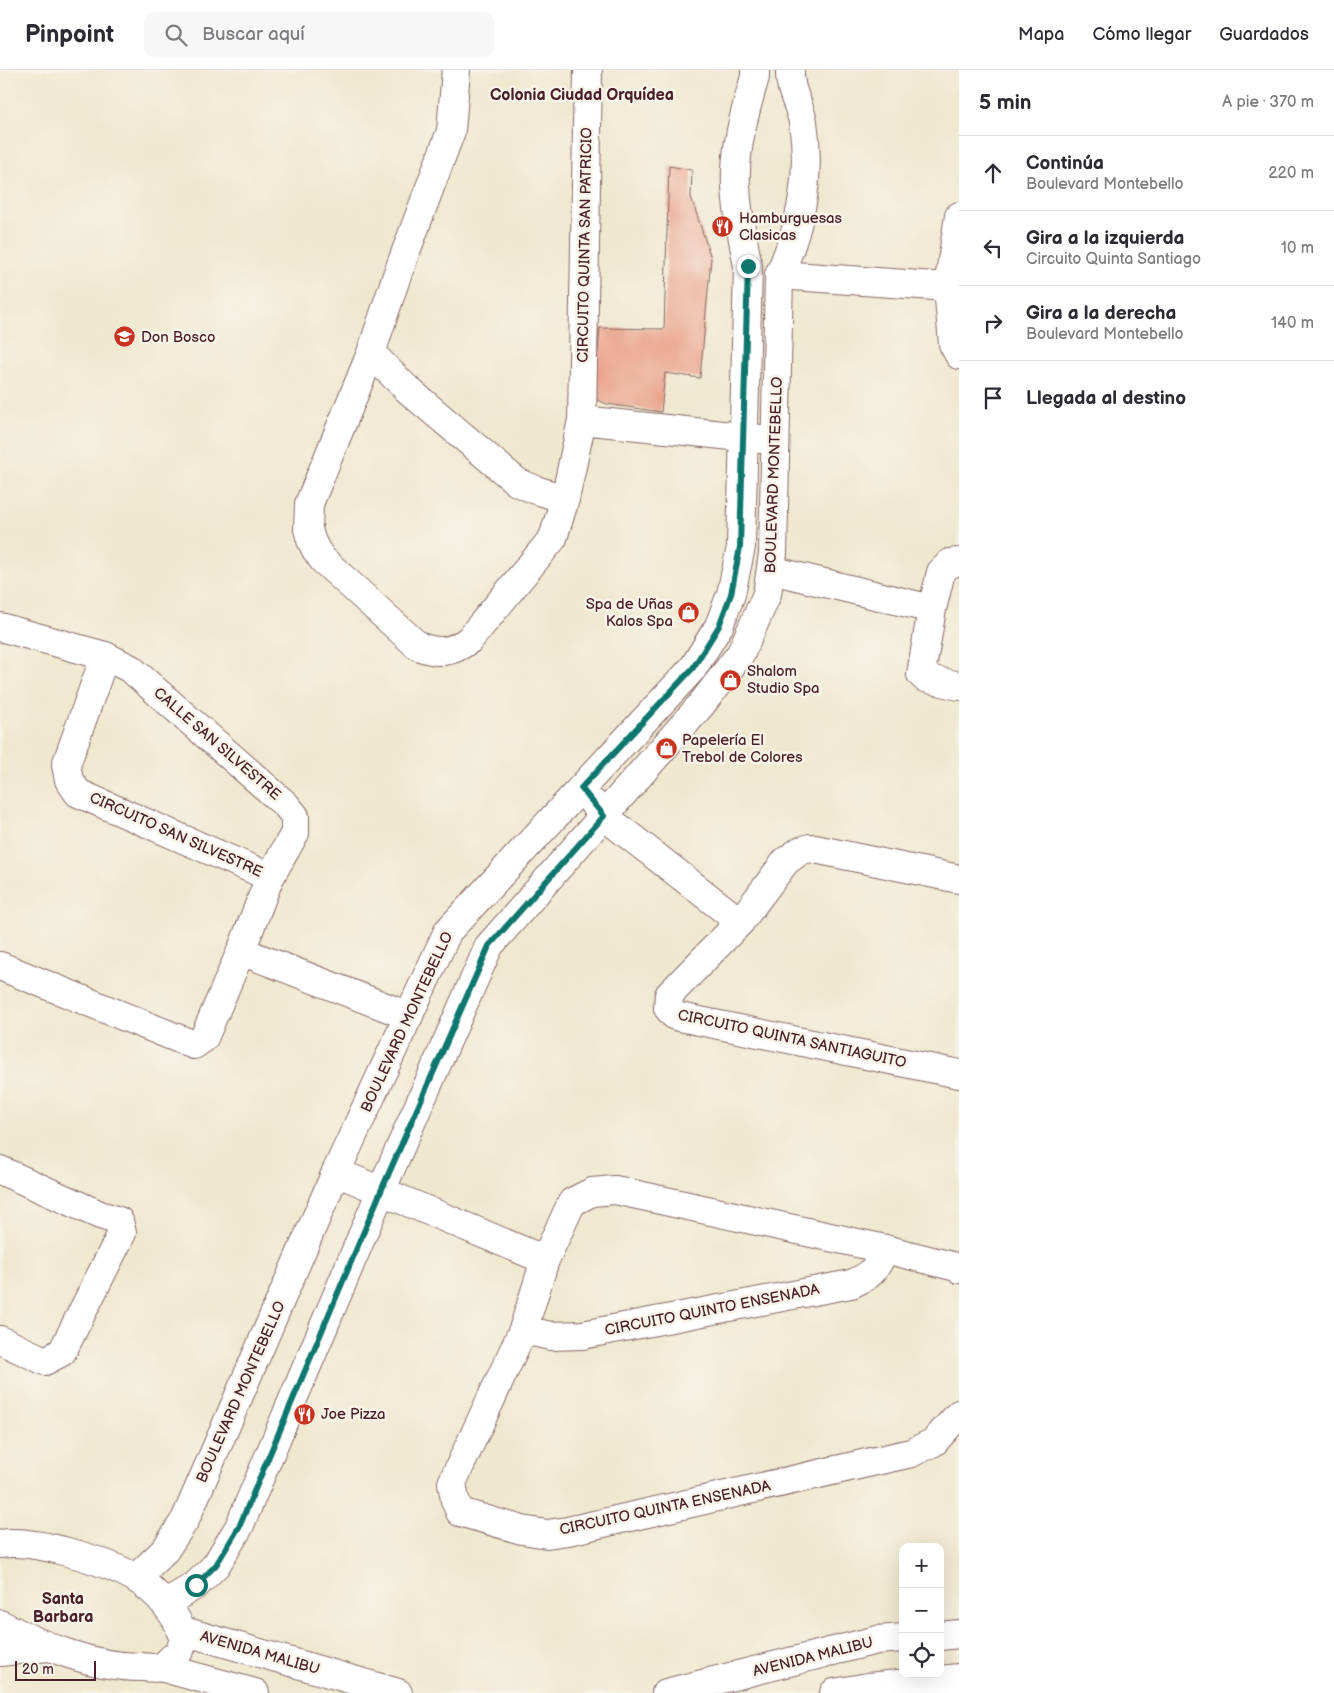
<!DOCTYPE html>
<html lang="es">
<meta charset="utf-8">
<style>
:root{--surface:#fff;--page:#f7f7f7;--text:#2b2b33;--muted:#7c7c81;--line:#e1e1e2}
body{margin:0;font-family:"Balsamiq Sans",sans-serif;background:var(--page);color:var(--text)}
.controls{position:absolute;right:15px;bottom:15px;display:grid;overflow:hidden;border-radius:10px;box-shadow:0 5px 20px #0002}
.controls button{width:45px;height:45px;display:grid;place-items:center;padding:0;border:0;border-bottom:1px solid var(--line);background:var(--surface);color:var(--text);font:25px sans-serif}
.scale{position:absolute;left:15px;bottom:12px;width:81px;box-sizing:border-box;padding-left:5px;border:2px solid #4a1f2b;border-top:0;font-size:14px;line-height:18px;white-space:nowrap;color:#4a1f2b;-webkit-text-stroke:4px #f7f3e8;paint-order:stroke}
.stop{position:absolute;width:15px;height:15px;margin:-11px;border:4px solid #0f766e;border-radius:50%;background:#fff}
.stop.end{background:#0f766e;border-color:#fff;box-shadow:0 1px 5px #0008}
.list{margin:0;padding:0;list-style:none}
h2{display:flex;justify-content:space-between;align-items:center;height:65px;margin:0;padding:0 20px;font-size:21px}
h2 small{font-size:16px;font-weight:400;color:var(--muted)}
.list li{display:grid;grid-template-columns:32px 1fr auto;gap:15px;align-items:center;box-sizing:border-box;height:75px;padding:0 20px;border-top:1px solid var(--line)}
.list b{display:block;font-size:19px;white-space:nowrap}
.list p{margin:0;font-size:16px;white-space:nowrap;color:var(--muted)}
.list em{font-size:16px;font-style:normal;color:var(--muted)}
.icon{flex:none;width:28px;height:28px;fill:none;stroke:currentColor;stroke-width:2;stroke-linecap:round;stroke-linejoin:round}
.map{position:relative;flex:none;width:959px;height:1623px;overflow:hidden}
header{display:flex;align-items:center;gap:30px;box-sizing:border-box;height:70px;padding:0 25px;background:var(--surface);border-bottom:1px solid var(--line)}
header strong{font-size:24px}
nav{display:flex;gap:28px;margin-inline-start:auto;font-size:18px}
.search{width:350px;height:45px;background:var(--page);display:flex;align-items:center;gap:12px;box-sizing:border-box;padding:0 18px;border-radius:10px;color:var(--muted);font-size:19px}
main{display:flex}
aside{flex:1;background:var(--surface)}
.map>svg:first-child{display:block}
.building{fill:#eaa38b}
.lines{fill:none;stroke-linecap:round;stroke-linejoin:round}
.minor-casing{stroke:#846564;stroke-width:30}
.minor{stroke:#fff;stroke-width:28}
.route{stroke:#0f766e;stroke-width:6}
.labels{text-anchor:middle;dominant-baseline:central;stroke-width:5;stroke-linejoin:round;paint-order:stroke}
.poi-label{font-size:15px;fill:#4a1f2b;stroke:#f7f3e8;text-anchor:start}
.street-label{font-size:15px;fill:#4a1f2b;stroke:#f7f3e8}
.neighbourhood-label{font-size:16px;font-weight:bold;fill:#4a1f2b;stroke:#f7f3e8}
</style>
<header>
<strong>Pinpoint</strong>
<div class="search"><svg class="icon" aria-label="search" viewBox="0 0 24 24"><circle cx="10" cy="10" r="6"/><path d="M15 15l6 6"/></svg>Buscar aquí</div>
<nav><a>Mapa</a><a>Cómo llegar</a><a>Guardados</a></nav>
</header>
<main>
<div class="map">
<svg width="959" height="1623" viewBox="0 0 959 1623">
<rect width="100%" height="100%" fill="#f7f3e8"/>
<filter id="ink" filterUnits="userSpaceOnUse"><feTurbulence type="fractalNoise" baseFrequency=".02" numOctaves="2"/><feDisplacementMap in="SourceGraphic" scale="10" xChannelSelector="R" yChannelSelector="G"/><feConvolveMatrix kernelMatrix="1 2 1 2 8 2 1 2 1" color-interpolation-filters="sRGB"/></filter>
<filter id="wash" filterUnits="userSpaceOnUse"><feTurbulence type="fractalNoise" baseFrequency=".0096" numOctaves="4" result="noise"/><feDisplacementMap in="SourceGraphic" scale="20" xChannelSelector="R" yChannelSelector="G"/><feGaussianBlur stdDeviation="1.12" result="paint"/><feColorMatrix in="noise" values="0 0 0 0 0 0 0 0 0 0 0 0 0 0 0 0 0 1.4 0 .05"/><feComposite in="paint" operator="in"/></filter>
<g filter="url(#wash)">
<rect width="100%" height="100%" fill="#efe8cf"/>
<g id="blocks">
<path class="building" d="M 669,96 L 692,100 L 691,127 L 711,188 L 700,308 L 665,303 L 661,342 L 607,334 L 597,330 L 594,322 L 600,258 L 664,259 Z"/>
</g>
</g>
<g filter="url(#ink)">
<use href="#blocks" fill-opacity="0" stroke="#846564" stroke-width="1"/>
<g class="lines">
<defs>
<g id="minor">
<path d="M 456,0 L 451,61 L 396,208 L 371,283 L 309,434 L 308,459 L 311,470 L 316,480 L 323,490 L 418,576 C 438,584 451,583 469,570 L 553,468 L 565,429 L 582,350 L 588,0"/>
<path d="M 959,146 L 948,217 L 953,274 L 959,285"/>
<path d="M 779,205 L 948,217"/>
<path d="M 371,283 L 407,319 L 517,412 L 536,420 L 565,429"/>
<path d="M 582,350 L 760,369"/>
<path d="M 959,492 L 950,493 L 941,502 L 932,539 L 921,604 L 925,608 L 959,616"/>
<path d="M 771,500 L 932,539"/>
<path d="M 0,557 L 105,586 L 131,599 L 286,735 L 295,746 L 295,763 L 270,807 L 241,881 L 204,968 L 194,975 L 0,896"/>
<path d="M 105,586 L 66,695 L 69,710 L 78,723 L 270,807"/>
<path d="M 593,733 L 604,746 L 740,852"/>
<path d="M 959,809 L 810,778 L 800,781 L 786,791 L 740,852 L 669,925 L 668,938 L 675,946 L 959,1004"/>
<path d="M 241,881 L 409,946"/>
<path d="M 0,1100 L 100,1145 L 119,1151 L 122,1163 L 62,1282 L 45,1291 L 0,1270"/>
<path d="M 336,1102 L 545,1190"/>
<path d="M 959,1199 L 956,1197 L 885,1179 L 615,1120 L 592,1122 L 572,1132 L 545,1190 L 523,1260 L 452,1413 L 455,1430 L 460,1442 L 522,1460 L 547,1464 L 568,1461 L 911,1383 L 934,1372 L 959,1344"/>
<path d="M 523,1260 L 551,1266 L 582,1265 L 851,1214 C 873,1205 875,1200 885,1179"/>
<path d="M 0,1474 C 32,1468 107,1491 135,1508 C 154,1519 181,1547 183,1569 C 183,1577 178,1584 172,1588 C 169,1591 164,1596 160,1597 C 155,1599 146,1597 141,1597 C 92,1597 43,1576 0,1554"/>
<path d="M 136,1508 L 165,1480 L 185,1450 L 336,1102 L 448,861 L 693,598 L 719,556 L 731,524 L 741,477 L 748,196 C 743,170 737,143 736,116 C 734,80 745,41 755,7 L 755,0"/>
<path d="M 166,1533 L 196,1515 L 216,1495 L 239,1457 L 381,1121 L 489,876 L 701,635 L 741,583 L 767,524 L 773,484 L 779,205 C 801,157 811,104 803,52 C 799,32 789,21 790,0"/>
<path d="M 180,1560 L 398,1623"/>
<path d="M 940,1566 L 959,1564"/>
<path d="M 0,1582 L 48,1577"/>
<path d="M 160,1597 L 255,1623"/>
<path d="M 666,1623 L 877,1570 L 903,1568"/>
<path d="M 834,1623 L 868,1617 L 959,1608"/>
</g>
</defs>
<use href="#minor" class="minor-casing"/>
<use href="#minor" class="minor"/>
</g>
</g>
<g class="lines" filter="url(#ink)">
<path class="route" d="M 196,1515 L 216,1495 L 239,1457 L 381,1121 L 489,876 L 604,746 L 581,718 L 693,598 L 719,556 L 731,524 L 740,477 L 748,196"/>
</g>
<defs>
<symbol id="restaurant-disc" viewBox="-11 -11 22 22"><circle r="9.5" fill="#c8321e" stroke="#f7f3e8"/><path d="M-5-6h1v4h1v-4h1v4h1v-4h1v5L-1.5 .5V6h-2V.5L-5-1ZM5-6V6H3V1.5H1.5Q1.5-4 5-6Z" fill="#fff"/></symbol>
<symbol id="university-disc" viewBox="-11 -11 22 22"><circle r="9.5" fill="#c8321e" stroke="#f7f3e8"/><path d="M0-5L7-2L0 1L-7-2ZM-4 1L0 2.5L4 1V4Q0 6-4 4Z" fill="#fff"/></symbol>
<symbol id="shop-disc" viewBox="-11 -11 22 22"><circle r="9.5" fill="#c8321e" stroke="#f7f3e8"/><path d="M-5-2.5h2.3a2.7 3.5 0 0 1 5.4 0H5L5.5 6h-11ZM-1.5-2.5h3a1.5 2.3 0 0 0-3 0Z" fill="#fff"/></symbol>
</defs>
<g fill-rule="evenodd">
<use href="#restaurant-disc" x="710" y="144" width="25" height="25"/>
<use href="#university-disc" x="112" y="254" width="25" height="25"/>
<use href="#shop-disc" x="676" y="530" width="25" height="25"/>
<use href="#shop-disc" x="718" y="598" width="25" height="25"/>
<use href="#shop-disc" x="654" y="666" width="25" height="25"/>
<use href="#restaurant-disc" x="292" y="1332" width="25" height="25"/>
</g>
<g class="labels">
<g class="poi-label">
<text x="739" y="148">Hamburguesas<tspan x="739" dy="17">Clasicas</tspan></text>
<text x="141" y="267">Don Bosco</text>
<text x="673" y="534" text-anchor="end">Spa de Uñas<tspan x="673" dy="17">Kalos Spa</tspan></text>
<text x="747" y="601">Shalom<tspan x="747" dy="17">Studio Spa</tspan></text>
<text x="682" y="670">Papelería El<tspan x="682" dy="17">Trebol de Colores</tspan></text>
<text x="321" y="1344">Joe Pizza</text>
</g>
<g class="street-label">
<text transform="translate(585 175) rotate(-89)">CIRCUITO QUINTA SAN PATRICIO</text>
<text transform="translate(774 405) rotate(-88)">BOULEVARD MONTEBELLO</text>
<text transform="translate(217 674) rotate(41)">CALLE SAN SILVESTRE</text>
<text transform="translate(176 765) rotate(24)">CIRCUITO SAN SILVESTRE</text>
<text transform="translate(407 952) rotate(-65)">BOULEVARD MONTEBELLO</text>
<text transform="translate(792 969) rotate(12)">CIRCUITO QUINTA SANTIAGUITO</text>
<text transform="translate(712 1240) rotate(-11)">CIRCUITO QUINTO ENSENADA</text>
<text transform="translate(241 1322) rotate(-66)">BOULEVARD MONTEBELLO</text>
<text transform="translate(665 1438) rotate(-12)">CIRCUITO QUINTA ENSENADA</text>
<text transform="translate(260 1583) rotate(16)">AVENIDA MALIBU</text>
<text transform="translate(813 1587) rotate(-14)">AVENIDA MALIBU</text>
</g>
<g class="neighbourhood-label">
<text x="582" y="25">Colonia Ciudad Orquídea</text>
<text x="63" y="1529">Santa<tspan x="63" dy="18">Barbara</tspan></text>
</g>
</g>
</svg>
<div class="controls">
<button>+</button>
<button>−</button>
<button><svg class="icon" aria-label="locate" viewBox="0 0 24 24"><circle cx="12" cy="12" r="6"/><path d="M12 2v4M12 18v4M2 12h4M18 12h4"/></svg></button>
</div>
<div class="scale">20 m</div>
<div class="stop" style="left:196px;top:1515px"></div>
<div class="stop end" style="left:748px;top:196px"></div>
</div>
<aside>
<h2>5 min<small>A pie · 370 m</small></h2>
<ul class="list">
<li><svg class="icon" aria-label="ahead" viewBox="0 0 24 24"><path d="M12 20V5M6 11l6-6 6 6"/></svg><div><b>Continúa</b><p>Boulevard Montebello</p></div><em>220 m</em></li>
<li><svg class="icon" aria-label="left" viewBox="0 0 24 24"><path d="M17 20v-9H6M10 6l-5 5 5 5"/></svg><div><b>Gira a la izquierda</b><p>Circuito Quinta Santiago</p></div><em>10 m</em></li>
<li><svg class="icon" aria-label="right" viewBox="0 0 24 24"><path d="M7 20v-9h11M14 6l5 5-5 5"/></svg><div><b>Gira a la derecha</b><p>Boulevard Montebello</p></div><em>140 m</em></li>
<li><svg class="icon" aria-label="arrive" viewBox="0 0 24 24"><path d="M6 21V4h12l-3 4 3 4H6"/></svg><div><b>Llegada al destino</b></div></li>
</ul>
</aside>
</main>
